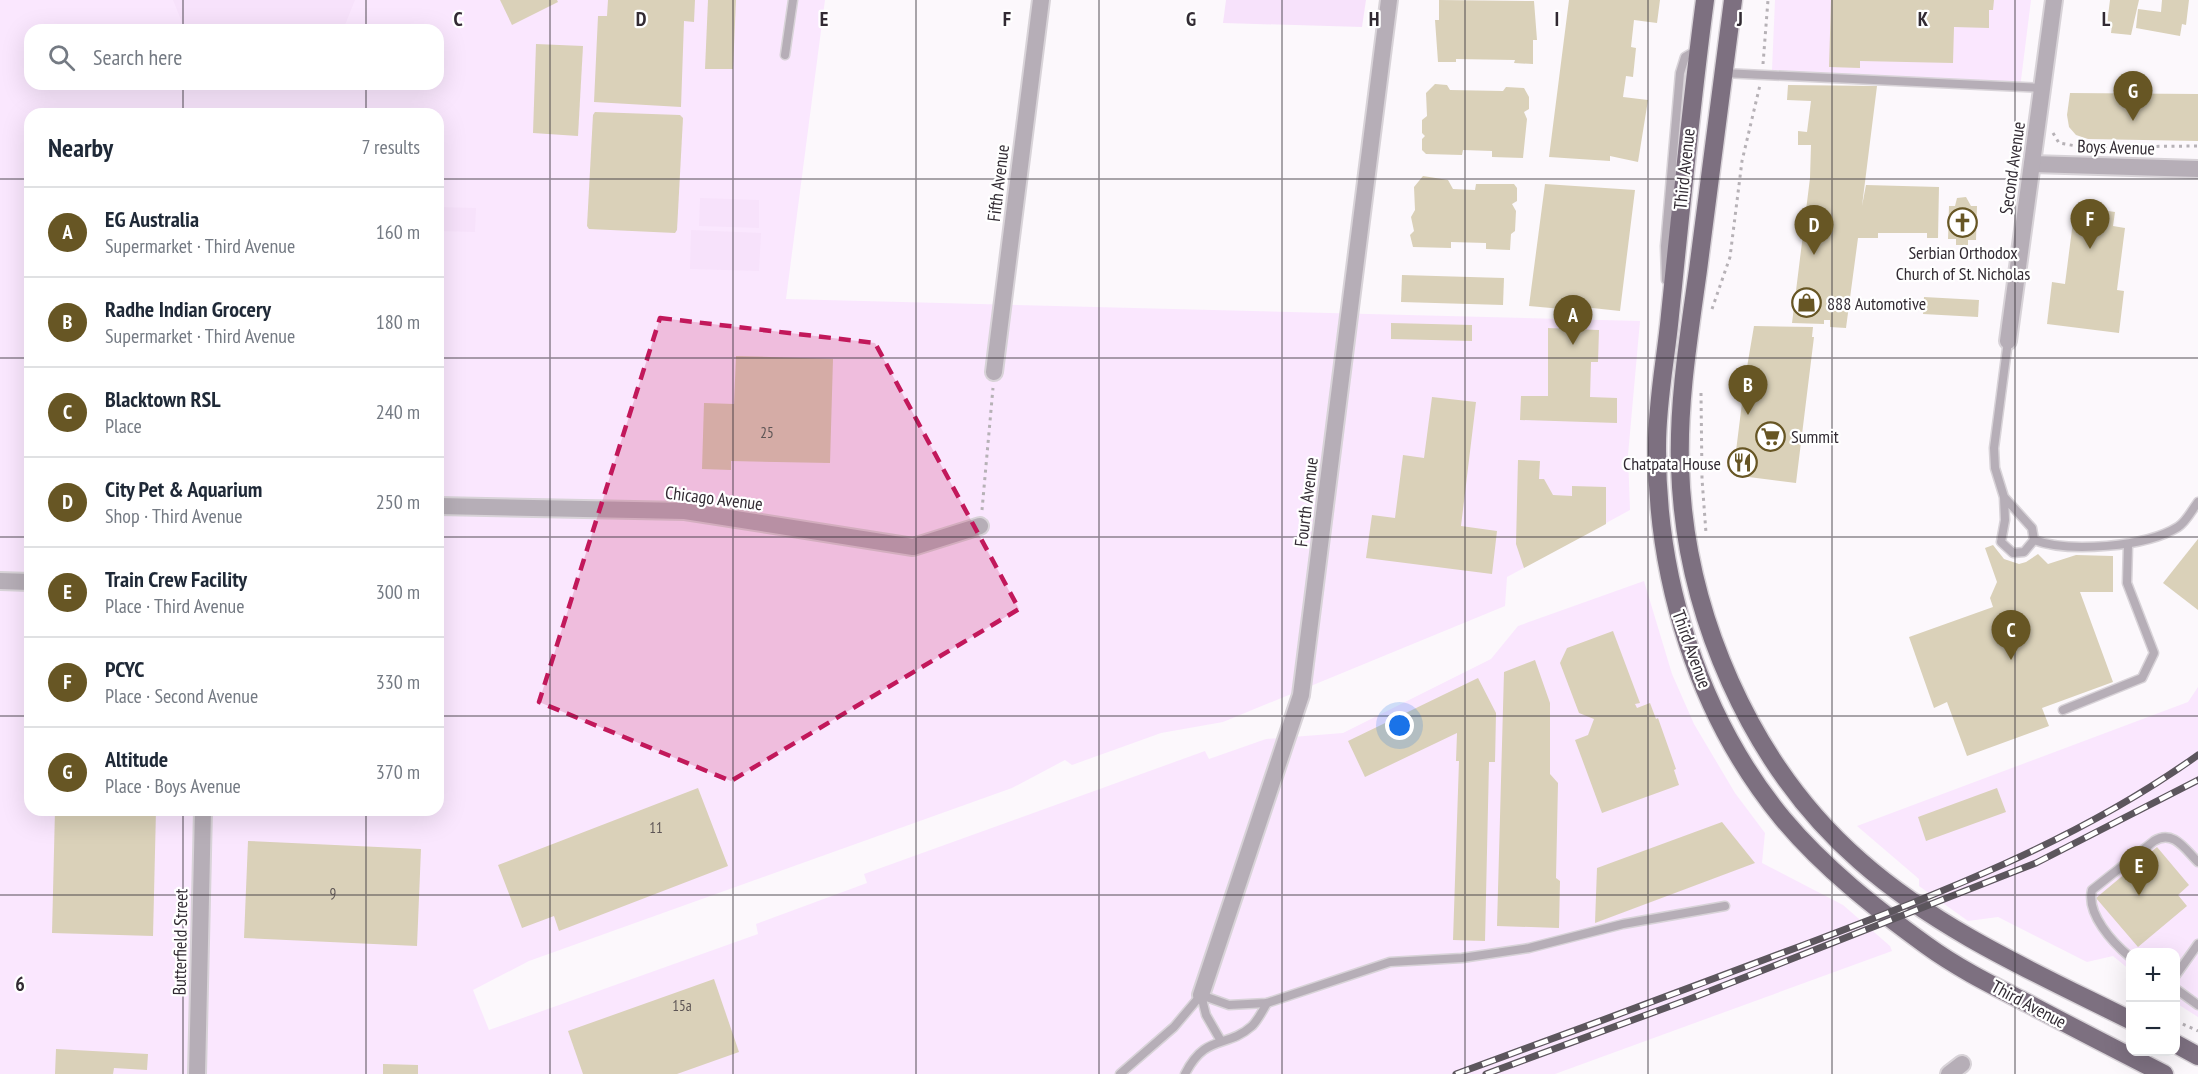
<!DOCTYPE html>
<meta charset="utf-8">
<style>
:root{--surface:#fff;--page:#f6f6f7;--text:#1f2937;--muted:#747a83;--line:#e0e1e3;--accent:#675624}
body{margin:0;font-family:"PT Sans Narrow",sans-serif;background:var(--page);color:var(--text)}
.controls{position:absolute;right:18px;bottom:18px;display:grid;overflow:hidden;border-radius:12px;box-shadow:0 6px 24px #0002}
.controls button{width:54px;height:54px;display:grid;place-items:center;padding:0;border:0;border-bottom:2px solid var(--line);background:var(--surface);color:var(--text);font:30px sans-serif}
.you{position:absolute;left:1400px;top:726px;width:21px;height:21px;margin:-15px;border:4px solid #fff;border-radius:50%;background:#1a73e8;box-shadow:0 0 0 9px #1a73e833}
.badge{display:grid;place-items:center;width:39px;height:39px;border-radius:50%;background:var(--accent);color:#fff;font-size:20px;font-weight:700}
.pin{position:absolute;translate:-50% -50px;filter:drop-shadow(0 2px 3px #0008)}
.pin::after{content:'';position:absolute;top:32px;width:21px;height:18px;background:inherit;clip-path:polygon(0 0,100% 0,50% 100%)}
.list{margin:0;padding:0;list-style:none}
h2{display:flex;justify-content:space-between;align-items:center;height:78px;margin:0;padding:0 24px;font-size:26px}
h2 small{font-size:20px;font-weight:400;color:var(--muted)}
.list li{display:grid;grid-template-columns:39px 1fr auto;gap:18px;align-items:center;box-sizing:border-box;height:90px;padding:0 24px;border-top:2px solid var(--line)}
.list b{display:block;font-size:22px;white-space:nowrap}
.list p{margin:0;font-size:20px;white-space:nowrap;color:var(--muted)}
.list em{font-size:20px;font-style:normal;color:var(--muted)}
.icon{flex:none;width:33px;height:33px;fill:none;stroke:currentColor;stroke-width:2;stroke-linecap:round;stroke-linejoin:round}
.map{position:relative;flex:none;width:2198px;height:1074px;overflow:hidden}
.search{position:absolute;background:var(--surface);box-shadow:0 6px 24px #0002;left:24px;top:24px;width:420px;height:66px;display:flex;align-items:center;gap:15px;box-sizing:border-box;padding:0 21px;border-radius:18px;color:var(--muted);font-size:22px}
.panel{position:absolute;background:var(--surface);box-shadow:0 6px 24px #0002;left:24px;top:108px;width:420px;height:708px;border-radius:18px}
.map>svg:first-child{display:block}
.built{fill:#fae7fe;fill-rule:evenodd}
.green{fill:#f7e2fb}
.building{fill:#dad1b9}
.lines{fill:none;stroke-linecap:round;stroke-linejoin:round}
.lane-casing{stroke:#d8d3d8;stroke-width:11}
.street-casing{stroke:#d8d3d8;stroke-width:20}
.primary-casing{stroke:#d8d3d8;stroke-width:21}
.path{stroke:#b6b1b6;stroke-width:3;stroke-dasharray:3 4.5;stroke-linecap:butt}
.lane{stroke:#b6aeb7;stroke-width:8}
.street{stroke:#b6aeb7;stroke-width:16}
.primary{stroke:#7d7080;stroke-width:18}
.rail-casing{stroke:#5c565d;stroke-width:7}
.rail{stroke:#fff;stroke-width:4.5;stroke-dasharray:14;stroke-linecap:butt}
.marked{fill:#c2185b;fill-opacity:0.2;stroke:#c2185b;stroke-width:4.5;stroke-dasharray:12 8;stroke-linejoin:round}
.grid{fill:none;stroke:#322b33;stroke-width:1.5;stroke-opacity:0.55}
.labels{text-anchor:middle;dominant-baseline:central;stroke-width:4.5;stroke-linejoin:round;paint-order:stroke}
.number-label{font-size:15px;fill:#5c5454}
.street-label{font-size:18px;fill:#322b33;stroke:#fff}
.poi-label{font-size:18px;fill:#322b33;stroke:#fff;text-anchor:start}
.grid-label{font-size:20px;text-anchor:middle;font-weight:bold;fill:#322b33;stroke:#fff;stroke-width:4.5;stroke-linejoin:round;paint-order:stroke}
</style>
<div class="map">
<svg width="2198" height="1074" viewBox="0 0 2198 1074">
<rect width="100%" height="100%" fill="#fcf8fc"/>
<g class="built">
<path d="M 0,0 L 825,0 L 786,299 L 1640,321 L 1628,455 L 1630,510 L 1507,577 L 1505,606 L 1223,722 L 1161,733 L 1072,765 L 1065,760 L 1012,788 L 529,961 L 473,990 L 489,1030 L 758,934 L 756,924 L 867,883 L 864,874 L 1205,751 L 1209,759 L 1266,739 L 1343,733 L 1491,659 L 1518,626 L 1644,581 L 1672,674 L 1694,724 L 1735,793 L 1765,833 L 1762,863 L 1843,905 L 1890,946 L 1892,951 L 1555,1074 L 0,1074 ZM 30,30 L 438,30 L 438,84 L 30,84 ZM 30,114 L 438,114 L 438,810 L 30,810 Z"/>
<path d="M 1775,0 L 2031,0 L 2020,88 L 1772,70 Z"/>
<path d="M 2198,687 L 2198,1017 L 2176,1003 L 2176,952 L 2130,952 L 2130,970 L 2113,956 L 2087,962 L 1998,917 L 1968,921 L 1919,886 L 1919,879 L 1857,826 L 2188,702 Z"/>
</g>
<g class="green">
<path d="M 173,0 L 355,0 L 343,30 L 185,30 Z"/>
<path d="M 1226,0 L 1366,0 L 1362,27 L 1223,23 Z"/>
<path d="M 700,198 L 759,200 L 759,228 L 699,226 Z"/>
<path d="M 438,207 L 476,208 L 475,232 L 438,231 Z"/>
<path d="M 691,230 L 761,233 L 759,271 L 690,269 Z"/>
</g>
<g class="building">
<path d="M 500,0 L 557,0 L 558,2 L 512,25 Z"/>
<path d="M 608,0 L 695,0 L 694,22 L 684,21 L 681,107 L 594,102 L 598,16 L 607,16 Z"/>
<path d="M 708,0 L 736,0 L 733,69 L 705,69 Z"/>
<path d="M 1439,0 L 1534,1 L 1537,40 L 1533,40 L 1533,64 L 1514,63 L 1515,60 L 1456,59 L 1456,62 L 1438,62 L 1435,20 L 1439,20 Z"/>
<path d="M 1569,0 L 1660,0 L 1657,23 L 1634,20 L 1631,47 L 1636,48 L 1633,77 L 1626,76 L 1623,97 L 1648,100 L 1638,162 L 1610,156 L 1610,161 L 1549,157 Z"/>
<path d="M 1831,0 L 1994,0 L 1993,10 L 1989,10 L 1989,28 L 1954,27 L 1953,63 L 1860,61 L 1860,68 L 1829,67 Z"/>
<path d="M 2110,0 L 2139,0 L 2131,35 L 2111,33 L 2112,25 L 2107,24 Z"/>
<path d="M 2162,0 L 2189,0 L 2186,25 L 2182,24 L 2180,36 L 2136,28 L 2138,9 L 2161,12 Z"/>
<path d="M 536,44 L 583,46 L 578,136 L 533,133 Z"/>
<path d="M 1435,84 L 1447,85 L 1450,90 L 1503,91 L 1506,87 L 1524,88 L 1529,97 L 1529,109 L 1524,112 L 1527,119 L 1523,158 L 1492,157 L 1492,151 L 1463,150 L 1462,155 L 1426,154 L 1422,150 L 1422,139 L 1425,136 L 1422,133 L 1422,120 L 1427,116 L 1426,93 Z"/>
<path d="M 1788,85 L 1877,86 L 1862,206 L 1866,185 L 1939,187 L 1938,238 L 1927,238 L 1927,233 L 1878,233 L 1878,238 L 1858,238 L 1846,328 L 1830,327 L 1830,320 L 1824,320 L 1824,324 L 1792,323 L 1810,178 L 1811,145 L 1798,145 L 1798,131 L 1807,132 L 1811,101 L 1787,100 Z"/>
<path d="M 2070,93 L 2198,94 L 2198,141 L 2088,139 L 2076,135 L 2069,127 L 2067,115 Z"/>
<path d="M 595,112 L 680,115 L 683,118 L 677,230 L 675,233 L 589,229 L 587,226 L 593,115 Z"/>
<path d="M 1423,176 L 1448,180 L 1453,189 L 1475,190 L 1476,184 L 1514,184 L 1517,188 L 1517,201 L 1512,204 L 1516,211 L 1515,231 L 1511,234 L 1510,250 L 1486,249 L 1486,243 L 1451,242 L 1451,248 L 1413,247 L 1410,235 L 1414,231 L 1411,217 L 1415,210 L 1414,187 Z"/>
<path d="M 1545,184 L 1635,190 L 1620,311 L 1583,307 L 1583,309 L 1573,310 L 1529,306 Z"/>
<path d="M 1966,197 L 1971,206 L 1977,206 L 1976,240 L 1968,240 L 1968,245 L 1956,245 L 1956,239 L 1948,239 L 1949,206 L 1955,206 L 1957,198 Z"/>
<path d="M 2075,206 L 2115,212 L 2113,226 L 2125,228 L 2117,290 L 2124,291 L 2119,333 L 2047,324 L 2052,282 L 2065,284 Z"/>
<path d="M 1402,275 L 1504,278 L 1503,305 L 1401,302 Z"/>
<path d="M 1924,297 L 1979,300 L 1978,317 L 1923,314 Z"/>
<path d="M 1391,323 L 1472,325 L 1472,341 L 1391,339 Z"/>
<path d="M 1754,326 L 1813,327 L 1812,337 L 1814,337 L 1796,483 L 1733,475 L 1743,395 L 1753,396 L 1755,381 L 1745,379 Z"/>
<path d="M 1548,328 L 1599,330 L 1598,362 L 1591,362 L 1590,397 L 1617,398 L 1617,423 L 1520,420 L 1521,396 L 1548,396 Z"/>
<path d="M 736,356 L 833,359 L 830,463 L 731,461 L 731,470 L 702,469 L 704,403 L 734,404 Z"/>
<path d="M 1432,397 L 1476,402 L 1461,526 L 1497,531 L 1492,574 L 1366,558 L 1372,515 L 1395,518 L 1403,455 L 1424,458 Z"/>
<path d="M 1518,460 L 1540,461 L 1539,479 L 1544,479 L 1553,495 L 1572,496 L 1572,486 L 1606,487 L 1606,524 L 1524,568 L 1516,544 Z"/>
<path d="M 2198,539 L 2198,610 L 2163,583 Z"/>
<path d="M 1993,545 L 2004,559 L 2019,564 L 2026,562 L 2038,554 L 2048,564 L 2076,555 L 2113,556 L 2113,592 L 2080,592 L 2113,682 L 2042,708 L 2049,726 L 1967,756 L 1947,702 L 1934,708 L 1909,637 L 1993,607 L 1990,598 L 1997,582 L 1985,548 Z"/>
<path d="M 1613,631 L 1640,703 L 1635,704 L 1637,708 L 1650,703 L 1656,719 L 1658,718 L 1676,769 L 1674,770 L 1679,785 L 1602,813 L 1575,740 L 1588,735 L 1594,719 L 1579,713 L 1560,663 L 1567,648 Z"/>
<path d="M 1535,660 L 1550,703 L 1550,774 L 1558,783 L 1556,878 L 1560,881 L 1559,928 L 1497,926 L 1504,672 Z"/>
<path d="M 1478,678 L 1496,713 L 1495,762 L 1489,762 L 1485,941 L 1453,940 L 1459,761 L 1456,761 L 1457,733 L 1365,777 L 1348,741 Z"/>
<path d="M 698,788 L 728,866 L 559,931 L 554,916 L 522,928 L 498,865 Z"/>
<path d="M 1997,788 L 2006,812 L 1926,841 L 1918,817 Z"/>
<path d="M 55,810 L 156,810 L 153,936 L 52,933 Z"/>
<path d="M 282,810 L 395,810 L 395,816 Z"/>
<path d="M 1722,822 L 1755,863 L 1595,923 L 1597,868 Z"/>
<path d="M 248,841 L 421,849 L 417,946 L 244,938 Z"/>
<path d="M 2157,847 L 2189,885 L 2178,895 L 2187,906 L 2138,947 L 2096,898 Z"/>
<path d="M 714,979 L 739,1052 L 677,1074 L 583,1074 L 568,1031 Z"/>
<path d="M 56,1049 L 148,1054 L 147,1070 L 114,1068 L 113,1074 L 55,1074 Z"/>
<path d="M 383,1064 L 418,1065 L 418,1074 L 383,1074 Z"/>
</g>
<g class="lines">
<defs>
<g id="lane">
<path d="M 785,55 L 793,0"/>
<path d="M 1723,73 L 2043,88"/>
<path d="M 1666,280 L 1665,246 L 1680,73 L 1685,57 L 1697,50"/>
<path d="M 2004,497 L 2032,528 L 2034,540 L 2024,552 L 2013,553 L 2001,542 L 2005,520 L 2004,497 L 1995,468 L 1994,448 L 2008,341"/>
<path d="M 2034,540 C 2069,553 2146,547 2178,527 C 2186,522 2192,510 2198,502"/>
<path d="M 2063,710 L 2142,678 L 2154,653 L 2127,583 L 2128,545"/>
<path d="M 2130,957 C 2113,943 2086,914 2092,890 L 2154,841 C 2173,829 2185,849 2198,862"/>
<path d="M 2176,975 L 2198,944"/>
<path d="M 2176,989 L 2198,1005"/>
<path d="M 1221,1041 L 1206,1015 L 1201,995 L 1229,1005 L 1267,1003 L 1390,962 L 1462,958 L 1529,948 L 1623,924 L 1725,906"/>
<path d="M 1120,1074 L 1174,1027 L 1201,995"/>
<path d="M 1185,1074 C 1206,1033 1226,1049 1252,1026 C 1258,1020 1263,1010 1267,1003"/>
</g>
<g id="street">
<path d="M 2032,164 L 2198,169"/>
<path d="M 2008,341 L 2054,0"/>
<path d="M 994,372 L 1041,0"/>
<path d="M 438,506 L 685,511 L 913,547 L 980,526"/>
<path d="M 0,581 L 30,582"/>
<path d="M 1201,995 L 1301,695 L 1389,0"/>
<path d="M 197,1074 L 203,810"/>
<path d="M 1949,1074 L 1962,1064"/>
</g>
<g id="primary">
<path d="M 1705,0 C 1691,105 1681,209 1670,315 C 1666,358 1657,401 1657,446 C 1656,578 1698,716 1783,819 C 1824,868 1875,908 1926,945 C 1959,969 1994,986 2029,1004 C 2074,1028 2119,1051 2164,1074"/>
<path d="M 1733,0 C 1721,90 1709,180 1698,270 C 1689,335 1678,401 1680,466 C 1684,611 1750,765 1860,861 C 1938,930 2038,974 2130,1020"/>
<path d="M 2176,1044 L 2198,1056"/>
</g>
</defs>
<use href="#lane" class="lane-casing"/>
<use href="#street" class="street-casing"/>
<use href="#primary" class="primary-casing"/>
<g class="path">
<path d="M 1763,64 L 1768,0"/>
<path d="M 2053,133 L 2059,143 L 2082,147"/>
<path d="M 2089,147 L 2198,146"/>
<path d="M 1712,309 L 1730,257 L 1742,161 L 1760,85"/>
<path d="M 1701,393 L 1702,479 L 1706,533"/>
<path d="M 982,510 L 993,388"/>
<path d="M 2176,1021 L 2198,1031"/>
</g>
<use href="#lane" class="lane"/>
<use href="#street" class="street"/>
<use href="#primary" class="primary"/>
<defs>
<g id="rail">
<path d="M 1456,1074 C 1571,1032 1687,989 1801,946 C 1938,894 2078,841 2198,755"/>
<path d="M 1486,1074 L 1687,1000 L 2036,863 L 2198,780"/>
</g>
</defs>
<use href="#rail" class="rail-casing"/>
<use href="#rail" class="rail"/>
</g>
<path class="marked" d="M 660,318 L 875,343 L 1019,609 L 731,781 L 539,702 Z"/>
<path class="grid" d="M 183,0 L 183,30M 366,0 L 366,30M 550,0 L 550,1074M 733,0 L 733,1074M 916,0 L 916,1074M 1099,0 L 1099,1074M 1282,0 L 1282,1074M 1465,0 L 1465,1074M 1648,0 L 1648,1074M 1832,0 L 1832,1074M 2015,0 L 2015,1074M 183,84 L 183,114M 366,84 L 366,114M 0,179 L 30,179M 438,179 L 2198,179M 0,358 L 30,358M 438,358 L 2198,358M 0,537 L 30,537M 438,537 L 2198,537M 0,716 L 30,716M 438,716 L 2198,716M 183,810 L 183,1074M 366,810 L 366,1074M 0,895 L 2198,895"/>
<defs>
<symbol id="church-ring" viewBox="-11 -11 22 22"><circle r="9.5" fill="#fff" stroke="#675624" stroke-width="1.5"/><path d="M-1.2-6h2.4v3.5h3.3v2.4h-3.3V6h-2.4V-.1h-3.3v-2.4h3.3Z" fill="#675624"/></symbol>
<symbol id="shop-ring" viewBox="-11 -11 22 22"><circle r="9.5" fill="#fff" stroke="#675624" stroke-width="1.5"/><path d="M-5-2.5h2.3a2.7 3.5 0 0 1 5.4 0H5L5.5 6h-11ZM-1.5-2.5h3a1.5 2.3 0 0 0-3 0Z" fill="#675624"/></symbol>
<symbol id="supermarket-ring" viewBox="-11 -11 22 22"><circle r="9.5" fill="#fff" stroke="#675624" stroke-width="1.5"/><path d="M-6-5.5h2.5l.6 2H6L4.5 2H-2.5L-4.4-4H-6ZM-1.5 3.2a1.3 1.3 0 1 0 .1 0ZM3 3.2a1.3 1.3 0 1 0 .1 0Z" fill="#675624"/></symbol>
<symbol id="restaurant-ring" viewBox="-11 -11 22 22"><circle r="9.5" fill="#fff" stroke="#675624" stroke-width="1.5"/><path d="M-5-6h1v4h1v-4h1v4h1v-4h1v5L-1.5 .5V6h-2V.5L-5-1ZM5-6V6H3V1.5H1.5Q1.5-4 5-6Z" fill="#675624"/></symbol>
</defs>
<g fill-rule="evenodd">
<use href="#church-ring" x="1946" y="206" width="33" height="33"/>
<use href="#shop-ring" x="1790" y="286" width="33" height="33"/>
<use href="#supermarket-ring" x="1754" y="420" width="33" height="33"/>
<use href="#restaurant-ring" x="1726" y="446" width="33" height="33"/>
</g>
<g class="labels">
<g class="number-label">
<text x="767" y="432">25</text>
<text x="656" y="827">11</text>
<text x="333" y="893">9</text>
<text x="682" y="1005">15a</text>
</g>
<g class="street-label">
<text transform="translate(2116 147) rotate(2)">Boys Avenue</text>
<text transform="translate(2012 168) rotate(-82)">Second Avenue</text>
<text transform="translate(1684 169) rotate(-84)">Third Avenue</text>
<text transform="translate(998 183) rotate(-83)">Fifth Avenue</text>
<text transform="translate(714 498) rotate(7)">Chicago Avenue</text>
<text transform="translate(1306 502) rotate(-83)">Fourth Avenue</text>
<text transform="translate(1692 649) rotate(70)">Third Avenue</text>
<text transform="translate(180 942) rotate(-89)">Butterfield Street</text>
<text transform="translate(2029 1004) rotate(28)">Third Avenue</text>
</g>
<g class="poi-label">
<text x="1963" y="252" text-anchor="middle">Serbian Orthodox<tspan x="1963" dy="21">Church of St. Nicholas</tspan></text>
<text x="1827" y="303">888 Automotive</text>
<text x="1791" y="436">Summit</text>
<text x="1721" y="463" text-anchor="end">Chatpata House</text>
</g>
</g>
<g class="grid-label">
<text x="458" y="26">C</text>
<text x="641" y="26">D</text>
<text x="824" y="26">E</text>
<text x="1007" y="26">F</text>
<text x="1191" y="26">G</text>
<text x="1374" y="26">H</text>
<text x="1557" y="26">I</text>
<text x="1740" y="26">J</text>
<text x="1923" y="26">K</text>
<text x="2106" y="26">L</text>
<text x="20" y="991">6</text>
</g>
</svg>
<div class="controls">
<button>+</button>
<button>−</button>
</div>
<div class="you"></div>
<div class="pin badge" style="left:1573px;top:345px">A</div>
<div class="pin badge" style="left:1748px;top:415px">B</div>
<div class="pin badge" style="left:2011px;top:660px">C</div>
<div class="pin badge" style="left:1814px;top:255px">D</div>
<div class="pin badge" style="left:2139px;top:896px">E</div>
<div class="pin badge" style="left:2090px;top:249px">F</div>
<div class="pin badge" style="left:2133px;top:121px">G</div>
<div class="search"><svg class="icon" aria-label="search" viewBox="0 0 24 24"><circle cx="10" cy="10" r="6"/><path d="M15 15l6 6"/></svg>Search here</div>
<section class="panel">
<h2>Nearby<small>7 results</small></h2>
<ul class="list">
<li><span class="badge">A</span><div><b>EG Australia</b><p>Supermarket · Third Avenue</p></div><em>160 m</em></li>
<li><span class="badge">B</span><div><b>Radhe Indian Grocery</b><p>Supermarket · Third Avenue</p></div><em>180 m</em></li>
<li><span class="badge">C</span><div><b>Blacktown RSL</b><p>Place</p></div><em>240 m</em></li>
<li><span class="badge">D</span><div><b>City Pet &amp; Aquarium</b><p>Shop · Third Avenue</p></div><em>250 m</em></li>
<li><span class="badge">E</span><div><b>Train Crew Facility</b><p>Place · Third Avenue</p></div><em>300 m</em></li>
<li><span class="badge">F</span><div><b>PCYC</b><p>Place · Second Avenue</p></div><em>330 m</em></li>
<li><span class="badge">G</span><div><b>Altitude</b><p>Place · Boys Avenue</p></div><em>370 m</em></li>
</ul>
</section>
</div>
